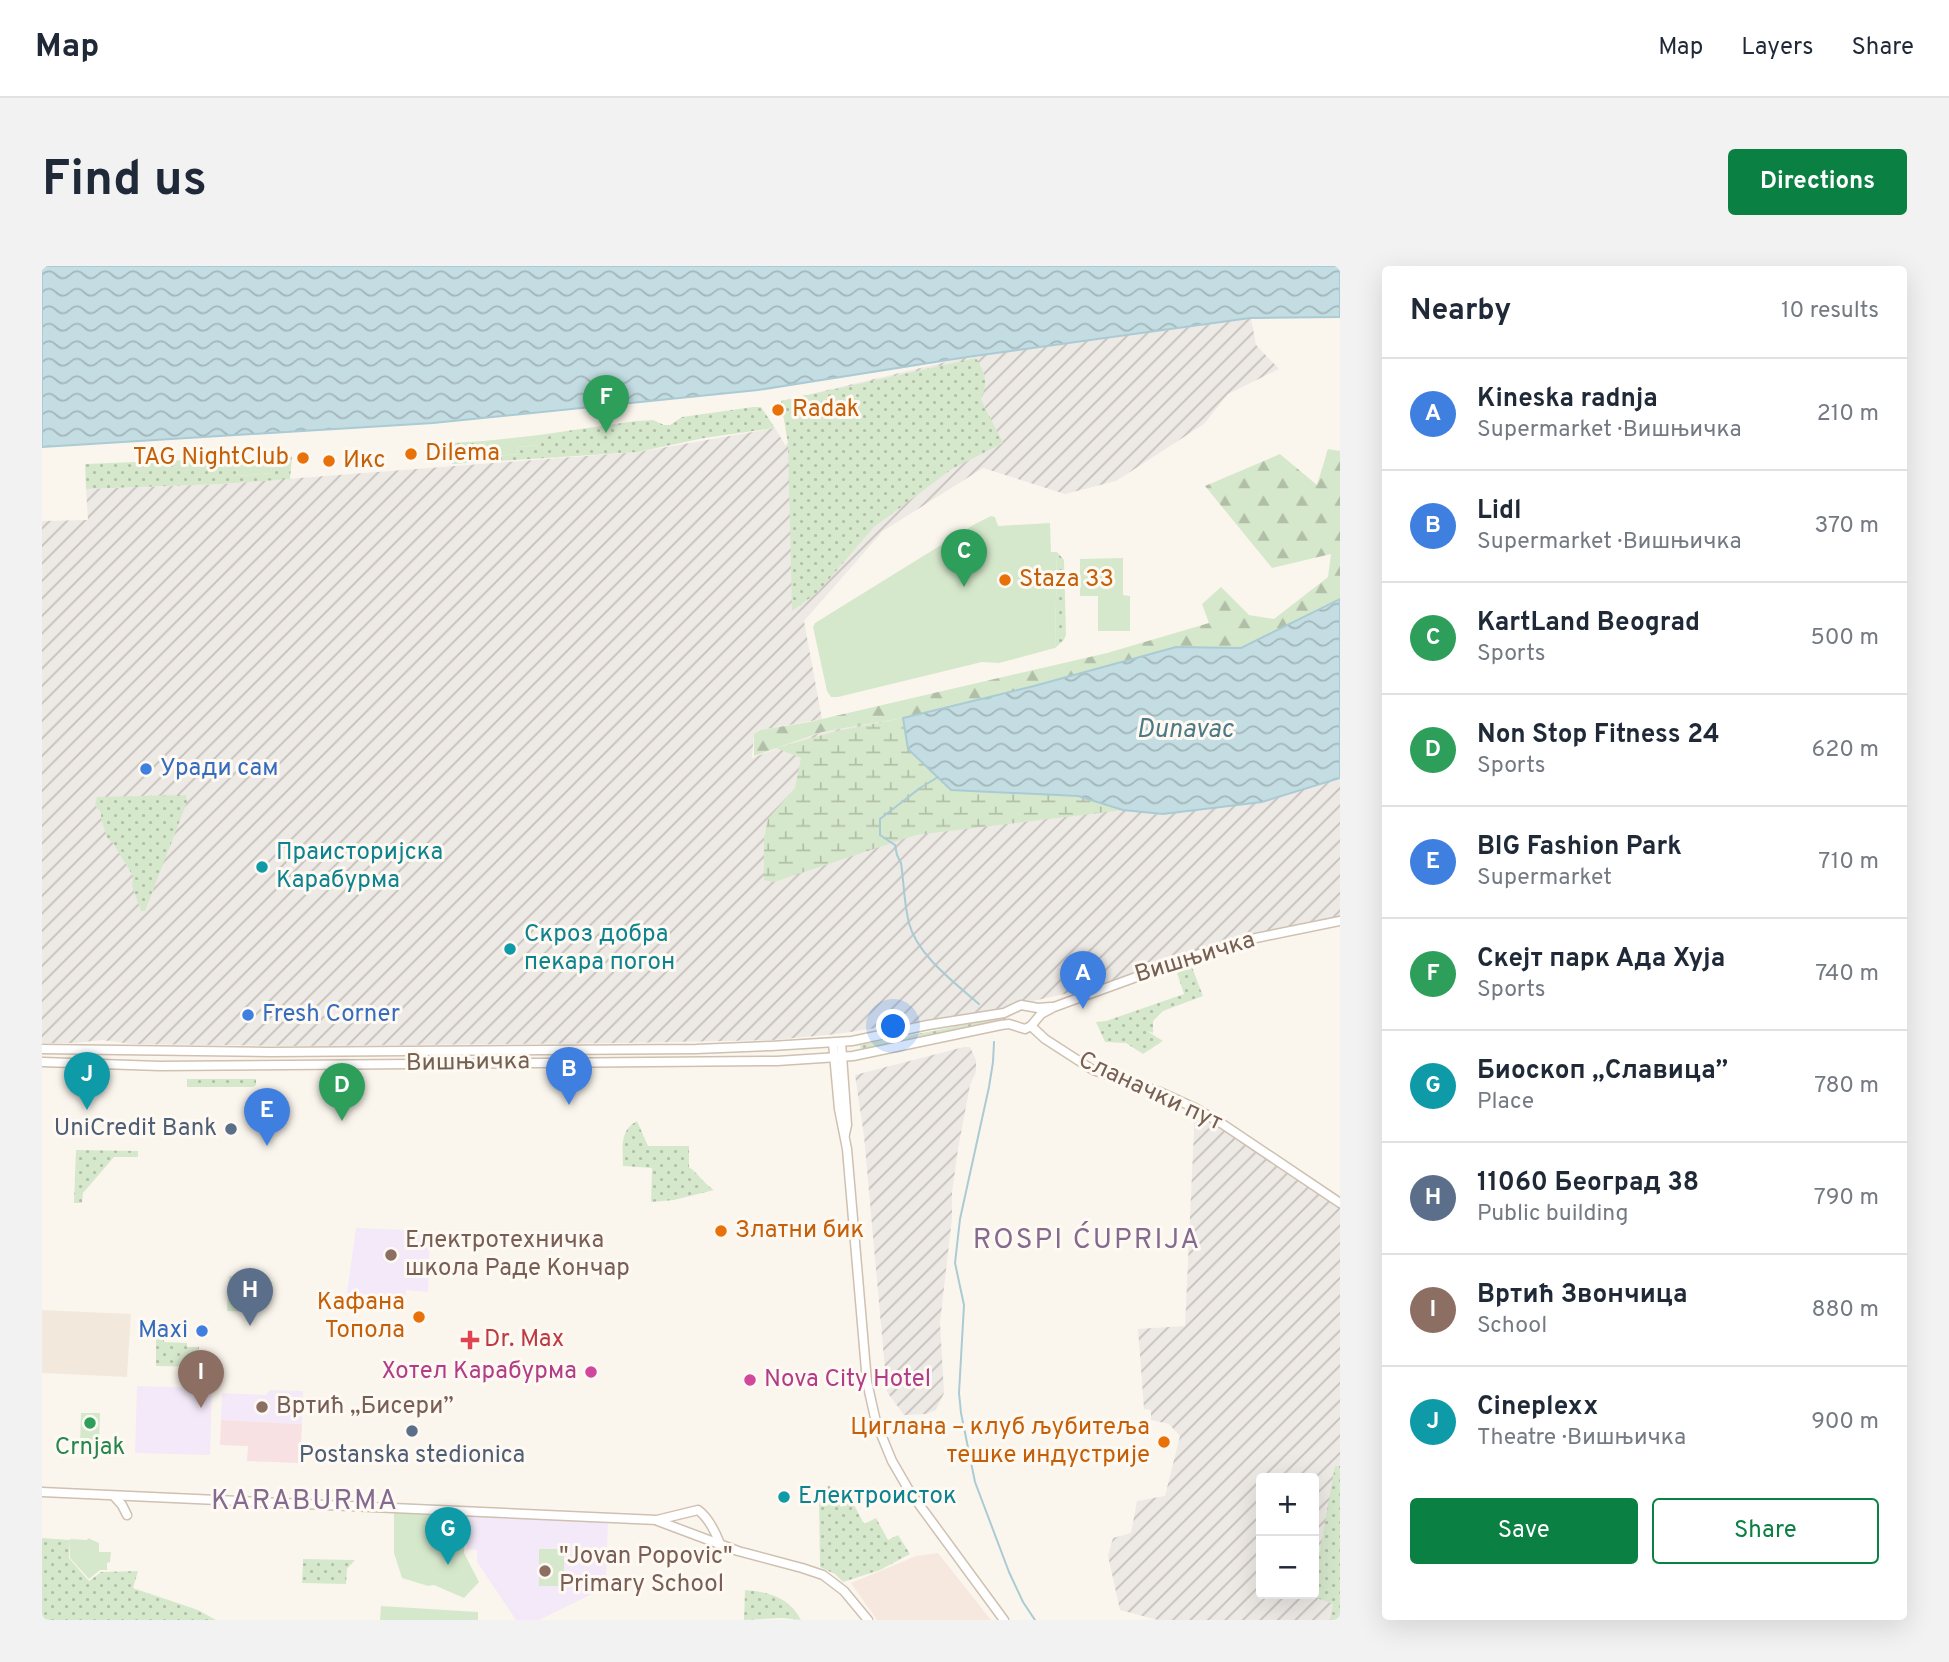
<!DOCTYPE html>
<meta charset="utf-8">
<style>
:root{--surface:#fff;--page:#f2f2f3;--text:#1f2937;--muted:#747a83;--line:#e0e1e3;--accent:#0b8043}
body{margin:0;font-family:Overpass,sans-serif;background:var(--page);color:var(--text)}
.controls{position:absolute;right:21px;bottom:21px;display:grid;overflow:hidden;border-radius:7px;box-shadow:0 7px 28px #0002}
.controls button{width:63px;height:63px;display:grid;place-items:center;padding:0;border:0;border-bottom:2px solid var(--line);background:var(--surface);color:var(--text);font:35px sans-serif}
.you{position:absolute;left:852px;top:761px;width:24px;height:24px;margin:-18px;border:5px solid #fff;border-radius:50%;background:#1a73e8;box-shadow:0 0 0 10px #1a73e833}
.badge{display:grid;place-items:center;width:46px;height:46px;border-radius:50%;background:var(--accent);color:#fff;font-size:23px;font-weight:700}
.pin{position:absolute;translate:-50% -58px;filter:drop-shadow(0 2px 4px #0008)}
.pin::after{content:'';position:absolute;top:37px;width:24px;height:21px;background:inherit;clip-path:polygon(0 0,100% 0,50% 100%)}
.list{margin:0;padding:0;list-style:none}
h2{display:flex;justify-content:space-between;align-items:center;height:91px;margin:0;padding:0 28px;font-size:30px}
h2 small{font-size:23px;font-weight:400;color:var(--muted)}
.list li{display:grid;grid-template-columns:46px 1fr auto;gap:21px;align-items:center;box-sizing:border-box;height:112px;padding:0 28px;border-top:2px solid var(--line)}
.list b{display:block;font-size:26px;white-space:nowrap}
.list p{margin:0;font-size:23px;white-space:nowrap;color:var(--muted)}
.list em{font-size:23px;font-style:normal;color:var(--muted)}
.actions{display:flex;gap:14px;padding:21px 28px}
.actions a{flex:1;padding:16px 0;border:2px solid var(--accent);border-radius:7px;text-align:center;font-size:24px;color:var(--accent)}
.actions .main{background:var(--accent);color:#fff}
.map{position:relative;flex:none;width:1298px;height:1354px;overflow:hidden;border-radius:7px}
header{display:flex;align-items:center;gap:42px;box-sizing:border-box;height:98px;padding:0 35px;background:var(--surface);border-bottom:2px solid var(--line)}
header strong{font-size:33px}
nav{display:flex;gap:38px;margin-inline-start:auto;font-size:24px}
.intro{display:flex;align-items:center;justify-content:space-between;box-sizing:border-box;height:168px;padding:0 42px}
h1{margin:0;font-size:49px}
.button{padding:18px 32px;border-radius:7px;background:var(--accent);color:#fff;font-size:24px;font-weight:700}
main{display:flex;gap:42px;padding:0 42px}
aside{flex:1;background:var(--surface);border-radius:7px;box-shadow:0 7px 28px #0002}
.map>svg:first-child{display:block}
.residential{fill:#f2e9dc}
.commercial{fill:#f7e8df}
.industrial{fill:url(#industrial-furrows);fill-rule:evenodd}
.education{fill:#f3e9f8}
.medical{fill:#f8e1e3}
.grass{fill:url(#grass-dots)}
.forest{fill:url(#forest-firs)}
.wetland{fill:url(#wetland-marsh)}
.green{fill:#d6e8cc}
.water{fill:url(#water-waves);stroke:#aacbd4;stroke-width:2}
.lines{fill:none;stroke-linecap:round;stroke-linejoin:round}
.stream{stroke:#aacbd4;stroke-width:2}
.secondary-casing{stroke:#cfc0b1;stroke-width:11}
.secondary{stroke:#fff;stroke-width:8}
.food-dot{fill:#e8710a;stroke:#fefaf3;stroke-width:2.5}
.shop-dot{fill:#3f7fe0;stroke:#fefaf3;stroke-width:2.5}
.culture-dot{fill:#0f9aa8;stroke:#fefaf3;stroke-width:2.5}
.service-dot{fill:#5c6f8a;stroke:#fefaf3;stroke-width:2.5}
.education-dot{fill:#8d6e63;stroke:#fefaf3;stroke-width:2.5}
.health-dot{fill:#e0444e;stroke:#fefaf3;stroke-width:2.5}
.hotel-dot{fill:#d1479c;stroke:#fefaf3;stroke-width:2.5}
.leisure-dot{fill:#2e9e5b;stroke:#fefaf3;stroke-width:2.5}
.labels{text-anchor:middle;dominant-baseline:central;stroke-width:6;stroke-linejoin:round;paint-order:stroke}
.food-label{font-size:24px;fill:#c56008;stroke:#fefaf3;text-anchor:start}
.shop-label{font-size:24px;fill:#366cbe;stroke:#fefaf3;text-anchor:start}
.culture-label{font-size:24px;fill:#0d838f;stroke:#fefaf3;text-anchor:start}
.street-label{font-size:24px;fill:#756051;stroke:#fefaf3}
.service-label{font-size:24px;fill:#4e5e75;stroke:#fefaf3;text-anchor:end}
.education-label{font-size:24px;fill:#785e54;stroke:#fefaf3;text-anchor:start}
.health-label{font-size:24px;fill:#be3a42;stroke:#fefaf3;text-anchor:start}
.hotel-label{font-size:24px;fill:#b23c85;stroke:#fefaf3;text-anchor:end}
.leisure-label{font-size:24px;fill:#27864d;stroke:#fefaf3}
.water-label{font-size:26px;font-style:italic;fill:#4d7985;stroke:#fefaf3}
.quarter-label{font-size:28px;letter-spacing:2px;fill:#856a8f;stroke:#fefaf3}
</style>
<header>
<strong>Map</strong>
<nav><a>Map</a><a>Layers</a><a>Share</a></nav>
</header>
<div class="intro"><h1>Find us</h1><a class="button">Directions</a></div>
<main>
<div class="map">
<svg width="1298" height="1354" viewBox="0 0 1298 1354">
<defs>
<pattern id="industrial-furrows" width="10" height="10" patternUnits="userSpaceOnUse" patternTransform="scale(1.75)"><rect width="10" height="10" fill="#ede9e5"/><path d="M-1 1l2-2M0 10L10 0M9 11l2-2" fill="none" stroke="#c5c0bc"/></pattern>
<pattern id="grass-dots" width="8" height="8" patternUnits="userSpaceOnUse" patternTransform="scale(1.75)"><rect width="8" height="8" fill="#d6e8cc"/><path d="M2 2h.1M6 6h.1" fill="none" stroke="#b2bfa8" stroke-width="1.8" stroke-linecap="round"/></pattern>
<pattern id="forest-firs" width="22" height="20" patternUnits="userSpaceOnUse" patternTransform="scale(1.75)"><rect width="22" height="20" fill="#d6e8cc"/><path d="M5 1l3.5 6h-7zM16 11l3.5 6h-7z" fill="#b2bfa8"/></pattern>
<pattern id="wetland-marsh" width="20" height="14" patternUnits="userSpaceOnUse" patternTransform="scale(1.75)"><rect width="20" height="14" fill="#d6e8cc"/><path d="M1 5h8M5 5V1M11 12h8M15 12V8" fill="none" stroke="#b2bfa8"/></pattern>
<pattern id="water-waves" width="16" height="10" patternUnits="userSpaceOnUse" patternTransform="scale(1.75)"><rect width="16" height="10" fill="#c3dde3"/><path d="M0 5q4-4 8 0t8 0" fill="none" stroke="#a3b7ba"/></pattern>
</defs>
<rect width="100%" height="100%" fill="#fbf6ed"/>
<path class="residential" d="M 0,1044 L 89,1048 L 85,1111 L 0,1107 Z"/>
<path class="commercial" d="M 896,1287 L 949,1354 L 835,1354 L 809,1317 L 874,1290 Z"/>
<g class="industrial">
<path d="M 1209,52 L 1214,79 L 1237,103 L 1186,128 L 1162,158 L 1074,215 L 1023,228 L 941,202 L 841,265 L 762,355 L 780,453 L 718,464 L 712,468 L 710,492 L 780,466 L 861,452 L 866,483 L 1121,548 L 1220,536 L 1298,512 L 1298,654 L 1228,668 L 1058,720 L 946,745 L 795,768 L 731,774 L 581,777 L 258,780 L 90,778 L 60,774 L 33,777 L 0,777 L 0,255 L 46,254 L 44,223 L 180,218 L 596,186 L 733,162 L 743,179 L 746,177 L 739,135 L 925,91 Z"/>
<path d="M 922,781 L 928,781 L 934,794 L 934,806 L 928,819 L 916,883 L 910,926 L 910,952 L 898,1057 L 902,1127 L 894,1144 L 884,1148 L 862,1149 L 845,1126 L 822,870 L 813,809 Z"/>
<path d="M 1153,842 L 1298,937 L 1298,1343 L 1292,1354 L 1116,1354 L 1078,1344 L 1066,1290 L 1071,1272 L 1089,1267 L 1095,1235 L 1123,1230 L 1138,1170 L 1127,1158 L 1109,1154 L 1109,1144 L 1102,1143 L 1096,1063 L 1143,1060 ZM 1219,1212 L 1272,1212 L 1272,1328 L 1219,1328 Z"/>
</g>
<g class="education">
<path d="M 314,962 L 388,965 L 386,1026 L 364,1024 L 363,1032 L 305,1027 Z"/>
<path d="M 95,1120 L 170,1122 L 168,1189 L 93,1187 Z"/>
<path d="M 228,1124 L 261,1125 L 260,1158 L 179,1154 L 180,1127 L 224,1129 Z"/>
<path d="M 425,1250 L 566,1256 L 564,1319 L 554,1326 L 497,1354 L 474,1354 L 435,1296 L 435,1284 L 425,1283 Z"/>
</g>
<path class="medical" d="M 179,1154 L 260,1158 L 258,1197 L 205,1195 L 206,1180 L 178,1179 Z"/>
<g class="grass">
<path d="M 934,92 C 944,109 946,115 939,134 L 961,177 L 910,203 L 832,261 L 776,326 L 750,345 L 746,177 L 739,135 Z"/>
<path d="M 711,141 L 719,141 L 733,162 L 662,172 L 596,186 L 410,198 L 407,177 L 442,175 L 444,191 L 476,188 L 475,181 L 497,179 L 497,169 L 594,155 L 611,154 L 622,159 L 628,159 L 640,151 Z"/>
<path d="M 250,190 L 248,213 L 180,218 L 44,223 L 43,198 L 194,192 L 196,210 L 230,207 L 229,191 Z"/>
<path d="M 1015,286 L 1022,294 L 1024,369 L 1022,374 L 1013,382 Z"/>
<path d="M 144,529 L 145,536 L 103,645 L 99,645 L 90,620 L 91,610 L 71,577 L 65,572 L 59,552 L 59,546 L 53,540 L 55,531 Z"/>
<path d="M 1148,696 L 1161,730 L 1121,745 L 1111,755 L 1111,767 L 1105,765 L 1121,775 L 1101,788 L 1084,777 L 1063,776 L 1054,756 L 1064,755 L 1142,728 L 1133,701 Z"/>
<path d="M 963,751 L 964,754 L 819,783 L 818,779 Z"/>
<path d="M 145,813 L 214,813 L 214,819 L 211,821 L 145,821 Z"/>
<path d="M 595,855 L 606,880 L 647,880 L 647,901 C 657,908 662,918 672,924 L 632,934 L 609,936 L 610,902 L 581,900 C 581,881 577,865 595,855 Z"/>
<path d="M 34,884 L 96,885 L 96,891 L 72,891 L 41,927 L 40,937 L 32,937 Z"/>
<path d="M 114,1071 L 121,1071 L 122,1076 L 145,1077 L 145,1081 L 157,1081 L 157,1101 L 114,1100 Z"/>
<path d="M 1293,1200 L 1298,1200 L 1298,1354 L 1288,1354 L 1291,1338 L 1275,1332 L 1275,1324 L 1272,1318 Z"/>
<path d="M 787,1219 L 799,1241 L 810,1235 L 822,1258 L 834,1252 L 846,1274 L 856,1269 L 868,1288 L 838,1304 L 801,1316 L 793,1308 L 778,1301 L 777,1227 Z"/>
<path d="M 0,1272 L 28,1274 L 27,1292 L 47,1315 L 59,1306 L 96,1305 L 91,1322 L 156,1344 L 174,1354 L 0,1354 Z"/>
<path d="M 261,1293 L 313,1294 L 305,1303 L 304,1318 L 260,1317 Z"/>
<path d="M 703,1324 C 727,1326 747,1331 759,1354 L 740,1352 L 702,1354 Z"/>
</g>
<path class="forest" d="M 1286,183 L 1298,185 L 1298,333 L 1199,382 L 1134,381 L 992,420 L 861,452 L 780,466 L 712,490 L 712,468 L 718,464 L 767,456 L 1065,387 L 1167,357 L 1160,338 L 1179,321 L 1207,349 L 1232,353 L 1286,311 L 1289,288 L 1230,302 L 1163,220 L 1238,188 L 1275,219 Z"/>
<path class="wetland" d="M 861,452 L 866,483 L 909,524 L 1036,530 L 1081,544 L 874,569 L 732,616 L 722,614 L 722,572 L 726,553 L 753,522 L 759,492 L 734,482 L 795,465 Z"/>
<g class="green">
<path d="M 497,169 L 498,179 L 475,181 L 476,188 L 444,191 L 442,175 Z"/>
<path d="M 229,191 L 230,207 L 196,210 L 194,193 Z"/>
<path d="M 949,250 L 953,251 L 956,260 L 1008,257 L 1009,286 L 1015,286 L 1013,382 L 957,397 L 940,396 L 796,431 L 789,431 L 785,425 L 773,370 L 771,361 L 773,357 L 933,258 Z"/>
<path d="M 1081,292 L 1081,329 L 1088,330 L 1088,365 L 1056,365 L 1056,330 L 1038,330 L 1038,293 Z"/>
<path d="M 187,1010 L 215,1011 L 214,1046 L 185,1045 Z"/>
<path d="M 39,1147 L 58,1147 L 57,1180 L 38,1180 Z"/>
<path d="M 352,1247 L 422,1250 L 422,1287 L 437,1316 L 422,1332 L 392,1319 L 386,1320 L 360,1312 L 352,1287 Z"/>
<path d="M 46,1272 L 57,1277 L 57,1286 L 69,1286 L 68,1296 L 65,1297 L 65,1304 L 58,1304 L 47,1313 L 28,1292 L 28,1273 L 45,1274 Z"/>
<rect x="497" y="1283" width="25" height="37"/>
<path d="M 339,1340 L 436,1346 L 436,1354 L 338,1354 Z"/>
</g>
<g class="water">
<path d="M 0,0 L 1298,0 L 1298,51 L 1208,52 L 925,91 L 716,124 L 391,157 L 0,181 Z"/>
<path d="M 1298,333 L 1298,512 L 1220,536 L 1121,548 L 1081,544 L 1036,530 L 909,524 L 866,483 L 861,452 L 992,420 L 1134,381 L 1199,382 Z"/>
</g>
<g class="lines">
<g class="stream">
<path d="M 896,511 L 878,522 L 838,553 L 838,569 L 853,579 L 855,589 L 859,597 C 862,617 862,638 867,657 C 875,689 913,717 937,738"/>
<path d="M 952,776 L 951,796 L 947,821 L 918,953 L 913,997 L 922,1039 L 917,1127 L 919,1147 L 933,1216 L 967,1306 L 981,1336 L 993,1354"/>
</g>
<defs>
<g id="secondary">
<path d="M 989,760 L 1003,773 L 1051,804 L 1118,826 L 1153,842 L 1179,857 L 1298,937"/>
<path d="M 799,776 L 805,859 L 803,868"/>
<path d="M 791,777 L 797,843 L 805,883 L 825,1116 L 834,1156 L 850,1195 L 868,1226 L 962,1354"/>
<path d="M 0,783 L 228,786 L 654,783 L 729,780 L 810,775 L 886,759 L 962,747 L 979,739 L 996,742 L 1009,741"/>
<path d="M 0,796 L 118,800 L 735,795 L 811,790 L 959,759 L 967,758 L 983,763 L 989,760 L 999,748 L 1012,741 L 1163,686 L 1214,672 L 1298,655"/>
<path d="M 0,1226 L 615,1254 L 656,1244 C 667,1252 673,1265 678,1278"/>
<path d="M 72,1230 L 80,1239 L 85,1249"/>
<path d="M 616,1255 L 696,1285 L 760,1302 L 781,1309 L 802,1325 L 826,1354"/>
</g>
</defs>
<use href="#secondary" class="secondary-casing"/>
<use href="#secondary" class="secondary"/>
</g>
<g class="food-dot">
<circle cx="736" cy="144" r="7"/>
<circle cx="369" cy="188" r="7"/>
<circle cx="261" cy="192" r="7"/>
<circle cx="287" cy="195" r="7"/>
<circle cx="963" cy="314" r="7"/>
<circle cx="679" cy="965" r="7"/>
<circle cx="377" cy="1051" r="7"/>
<circle cx="1122" cy="1176" r="7"/>
</g>
<g class="shop-dot">
<circle cx="104" cy="503" r="7"/>
<circle cx="206" cy="749" r="7"/>
<circle cx="160" cy="1065" r="7"/>
</g>
<g class="culture-dot">
<circle cx="220" cy="601" r="7"/>
<circle cx="468" cy="683" r="7"/>
<circle cx="742" cy="1231" r="7"/>
</g>
<g class="service-dot">
<circle cx="189" cy="863" r="7"/>
<circle cx="370" cy="1165" r="7"/>
</g>
<g class="education-dot">
<circle cx="349" cy="989" r="7"/>
<circle cx="220" cy="1141" r="7"/>
<circle cx="503" cy="1305" r="7"/>
</g>
<path class="health-dot" d="M424.5 1063.5h7v7h7v7h-7v7h-7v-7h-7v-7h7z"/>
<g class="hotel-dot">
<circle cx="549" cy="1106" r="7"/>
<circle cx="708" cy="1114" r="7"/>
</g>
<circle class="leisure-dot" cx="48" cy="1157" r="7"/>
<g class="labels">
<g class="food-label">
<text x="750" y="144">Radak</text>
<text x="383" y="188">Dilema</text>
<text x="247" y="192" text-anchor="end">TAG NightClub</text>
<text x="301" y="195">Икс</text>
<text x="977" y="314">Staza 33</text>
<text x="693" y="965">Златни бик</text>
<text x="363" y="1037" text-anchor="end">Кафана<tspan x="363" dy="28">Топола</tspan></text>
<text x="1108" y="1162" text-anchor="end">Циглана – клуб љубитеља<tspan x="1108" dy="28">тешке индустрије</tspan></text>
</g>
<g class="shop-label">
<text x="118" y="503">Уради сам</text>
<text x="220" y="749">Fresh Corner</text>
<text x="146" y="1065" text-anchor="end">Maxi</text>
</g>
<g class="culture-label">
<text x="234" y="587">Праисторијска<tspan x="234" dy="28">Карабурма</tspan></text>
<text x="482" y="669">Скроз добра<tspan x="482" dy="28">пекара погон</tspan></text>
<text x="756" y="1231">Електроисток</text>
</g>
<g class="street-label">
<text transform="translate(1153 692) rotate(-17)">Вишњичка</text>
<text transform="translate(426 797) rotate(-1)">Вишњичка</text>
<text transform="translate(1108 826) rotate(25)">Сланачки пут</text>
</g>
<g class="service-label">
<text x="175" y="863">UniCredit Bank</text>
<text x="370" y="1190" text-anchor="middle">Postanska stedionica</text>
</g>
<g class="education-label">
<text x="363" y="975">Електротехничка<tspan x="363" dy="28">школа Раде Кончар</tspan></text>
<text x="234" y="1141">Вртић „Бисери”</text>
<text x="517" y="1291">"Jovan Popovic"<tspan x="517" dy="28">Primary School</tspan></text>
</g>
<g class="health-label">
<text x="442" y="1074">Dr. Max</text>
</g>
<g class="hotel-label">
<text x="535" y="1106">Хотел Карабурма</text>
<text x="722" y="1114" text-anchor="start">Nova City Hotel</text>
</g>
<g class="leisure-label">
<text x="48" y="1182">Crnjak</text>
</g>
<g class="water-label">
<text x="1143" y="464">Dunavac</text>
</g>
<g class="quarter-label">
<text x="1045" y="975">ROSPI ĆUPRIJA</text>
<text x="263" y="1236">KARABURMA</text>
</g>
</g>
</svg>
<div class="controls">
<button>+</button>
<button>−</button>
</div>
<div class="you"></div>
<div class="pin badge" style="left:1041px;top:743px;background:#3f7fe0">A</div>
<div class="pin badge" style="left:527px;top:839px;background:#3f7fe0">B</div>
<div class="pin badge" style="left:922px;top:321px;background:#2e9e5b">C</div>
<div class="pin badge" style="left:300px;top:855px;background:#2e9e5b">D</div>
<div class="pin badge" style="left:225px;top:880px;background:#3f7fe0">E</div>
<div class="pin badge" style="left:564px;top:167px;background:#2e9e5b">F</div>
<div class="pin badge" style="left:406px;top:1299px;background:#0f9aa8">G</div>
<div class="pin badge" style="left:208px;top:1060px;background:#5c6f8a">H</div>
<div class="pin badge" style="left:159px;top:1142px;background:#8d6e63">I</div>
<div class="pin badge" style="left:45px;top:844px;background:#0f9aa8">J</div>
</div>
<aside>
<h2>Nearby<small>10 results</small></h2>
<ul class="list">
<li><span class="badge" style="background:#3f7fe0">A</span><div><b>Kineska radnja</b><p>Supermarket · Вишњичка</p></div><em>210 m</em></li>
<li><span class="badge" style="background:#3f7fe0">B</span><div><b>Lidl</b><p>Supermarket · Вишњичка</p></div><em>370 m</em></li>
<li><span class="badge" style="background:#2e9e5b">C</span><div><b>KartLand Beograd</b><p>Sports</p></div><em>500 m</em></li>
<li><span class="badge" style="background:#2e9e5b">D</span><div><b>Non Stop Fitness 24</b><p>Sports</p></div><em>620 m</em></li>
<li><span class="badge" style="background:#3f7fe0">E</span><div><b>BIG Fashion Park</b><p>Supermarket</p></div><em>710 m</em></li>
<li><span class="badge" style="background:#2e9e5b">F</span><div><b>Скејт парк Ада Хуја</b><p>Sports</p></div><em>740 m</em></li>
<li><span class="badge" style="background:#0f9aa8">G</span><div><b>Биоскоп „Славица”</b><p>Place</p></div><em>780 m</em></li>
<li><span class="badge" style="background:#5c6f8a">H</span><div><b>11060 Београд 38</b><p>Public building</p></div><em>790 m</em></li>
<li><span class="badge" style="background:#8d6e63">I</span><div><b>Вртић Звончица</b><p>School</p></div><em>880 m</em></li>
<li><span class="badge" style="background:#0f9aa8">J</span><div><b>Cineplexx</b><p>Theatre · Вишњичка</p></div><em>900 m</em></li>
</ul>
<div class="actions"><a class="main">Save</a><a>Share</a></div>
</aside>
</main>
